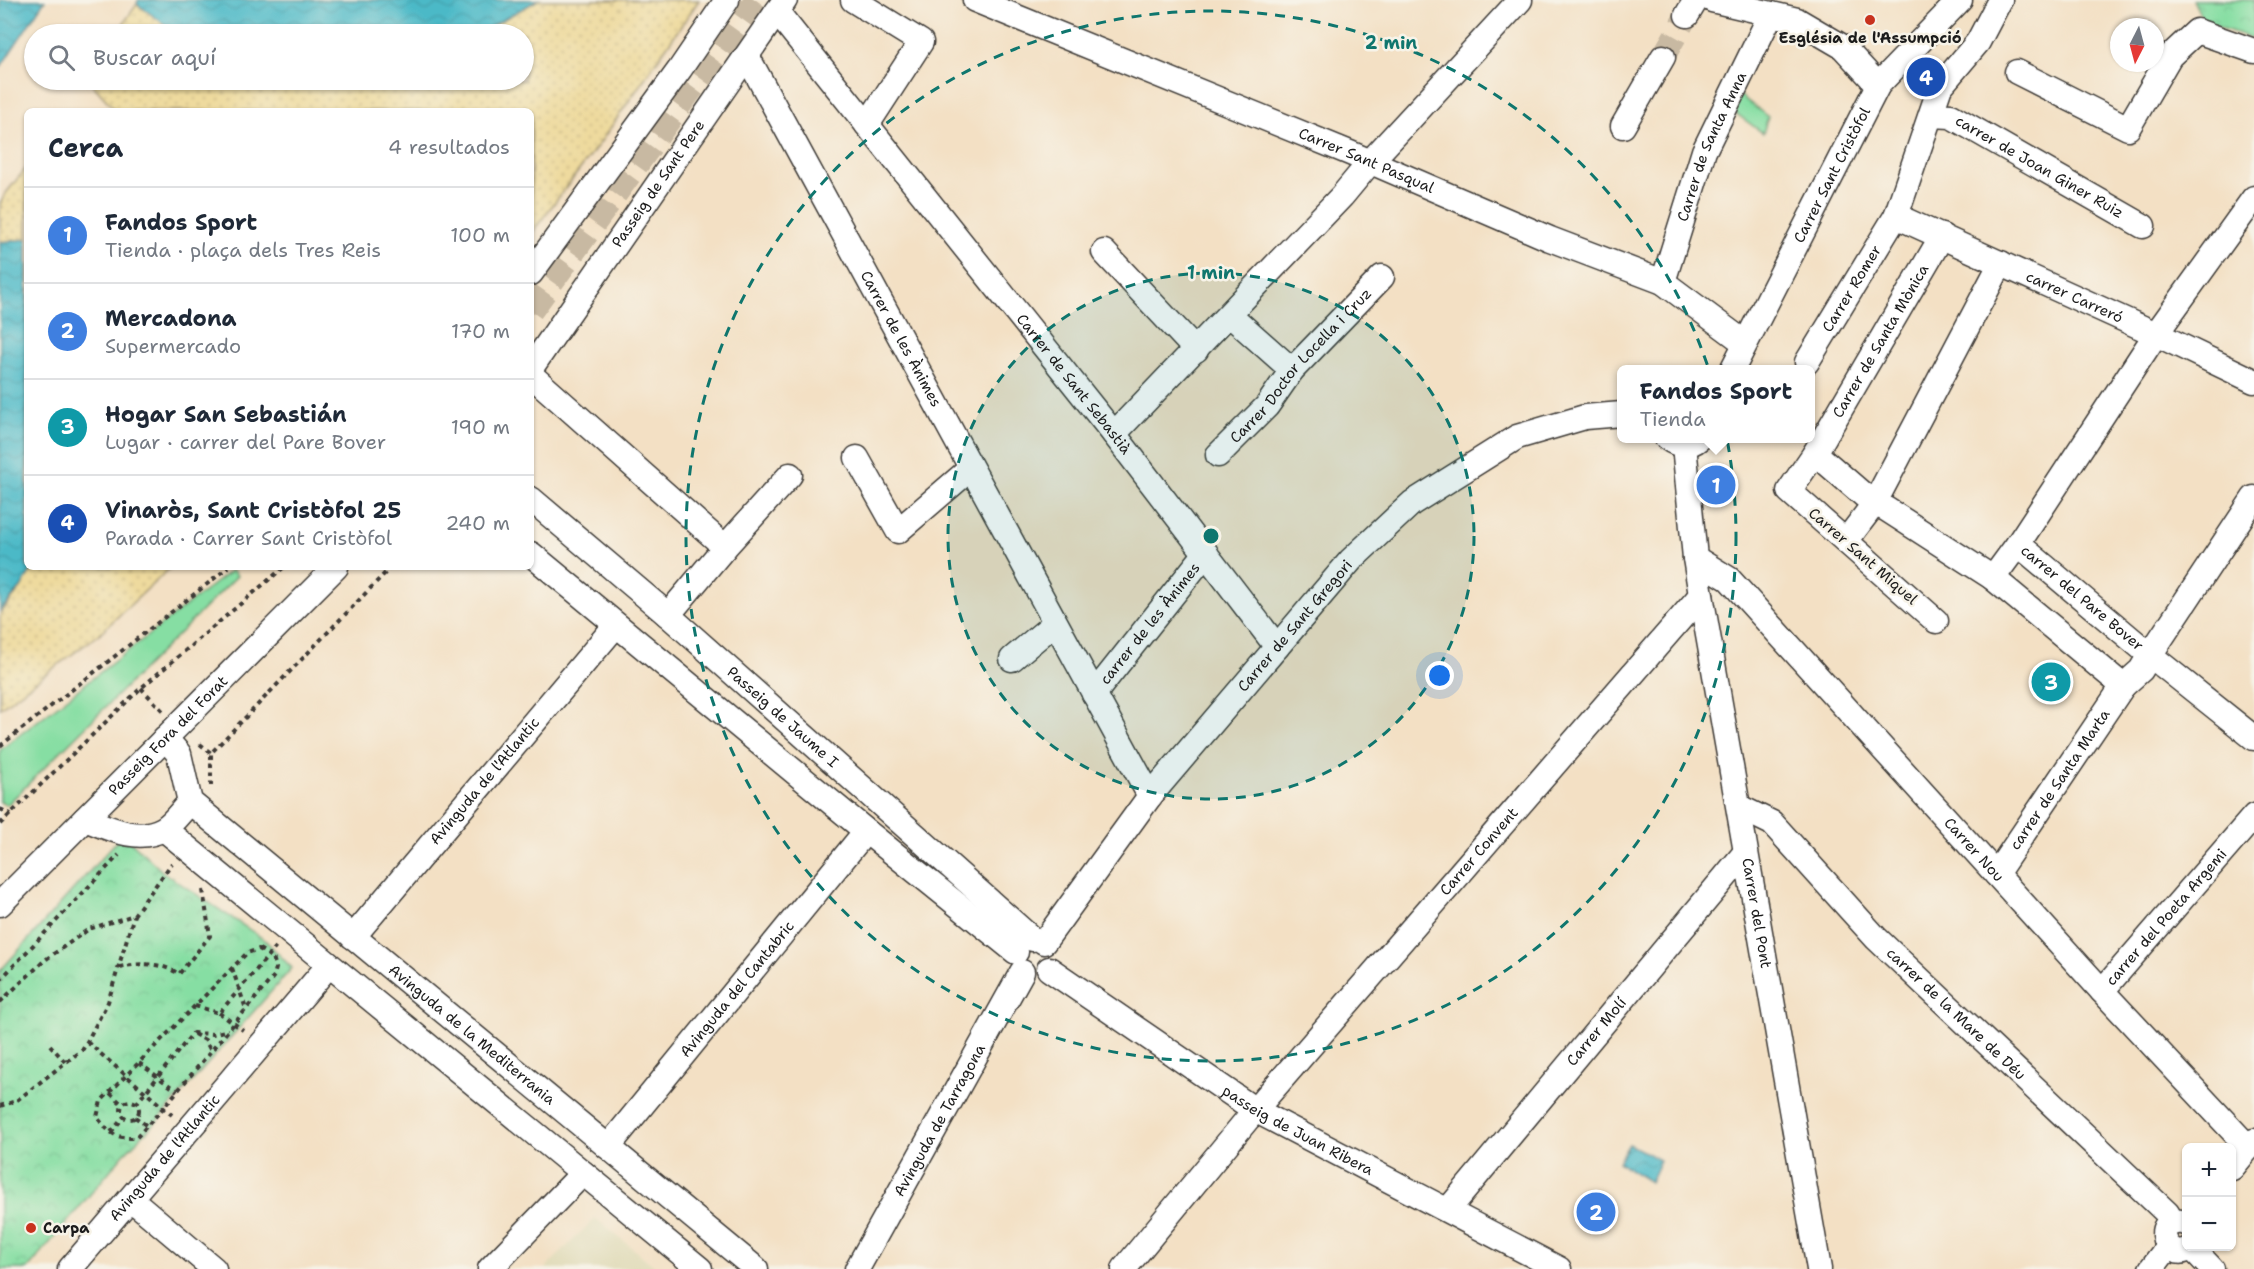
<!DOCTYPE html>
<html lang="es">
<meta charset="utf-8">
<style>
:root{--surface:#fff;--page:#f6f6f7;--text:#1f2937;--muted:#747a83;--line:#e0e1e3;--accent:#c8321e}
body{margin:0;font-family:"Shantell Sans",sans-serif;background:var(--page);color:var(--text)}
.controls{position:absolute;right:18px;bottom:18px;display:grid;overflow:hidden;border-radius:9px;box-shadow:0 2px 4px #0004}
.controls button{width:54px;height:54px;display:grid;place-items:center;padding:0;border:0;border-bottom:2px solid var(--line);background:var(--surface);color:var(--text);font:30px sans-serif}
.compass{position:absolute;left:2110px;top:18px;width:54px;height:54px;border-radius:50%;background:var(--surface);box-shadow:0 2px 4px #0004;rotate:186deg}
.you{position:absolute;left:1440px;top:676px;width:21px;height:21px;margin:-15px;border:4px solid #fff;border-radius:50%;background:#1a73e8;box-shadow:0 0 0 9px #1a73e833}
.badge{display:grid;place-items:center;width:39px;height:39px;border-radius:50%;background:var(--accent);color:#fff;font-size:20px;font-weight:700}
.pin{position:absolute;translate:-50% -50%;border:3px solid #fff;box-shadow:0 2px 6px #0006}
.popup{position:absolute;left:1617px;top:365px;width:198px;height:78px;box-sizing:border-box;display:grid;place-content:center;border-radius:9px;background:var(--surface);filter:drop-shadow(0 2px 4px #0005);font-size:20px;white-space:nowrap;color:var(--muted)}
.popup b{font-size:22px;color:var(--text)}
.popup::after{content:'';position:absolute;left:50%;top:100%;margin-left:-12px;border:12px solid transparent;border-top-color:var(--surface)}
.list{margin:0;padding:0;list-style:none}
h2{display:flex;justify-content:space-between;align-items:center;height:78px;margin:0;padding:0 24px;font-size:26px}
h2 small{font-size:20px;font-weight:400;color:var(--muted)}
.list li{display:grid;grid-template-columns:39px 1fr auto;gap:18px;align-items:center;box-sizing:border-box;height:96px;padding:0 24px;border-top:2px solid var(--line)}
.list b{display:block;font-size:22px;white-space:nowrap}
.list p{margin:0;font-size:20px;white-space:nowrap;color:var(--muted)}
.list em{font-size:20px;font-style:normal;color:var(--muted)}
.icon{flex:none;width:33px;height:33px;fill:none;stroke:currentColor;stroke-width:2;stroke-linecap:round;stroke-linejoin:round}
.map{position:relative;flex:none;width:2254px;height:1269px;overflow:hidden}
.search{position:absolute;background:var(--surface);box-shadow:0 2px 4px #0004;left:24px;top:24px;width:510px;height:66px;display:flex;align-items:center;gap:15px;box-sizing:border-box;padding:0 21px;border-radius:33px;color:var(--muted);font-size:22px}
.panel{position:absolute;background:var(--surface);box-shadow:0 2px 4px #0004;left:24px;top:108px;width:510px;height:462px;border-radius:9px}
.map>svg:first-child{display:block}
.built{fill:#e1dcba}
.green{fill:#86dea3;stroke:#517d60;stroke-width:1.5}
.sand{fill:url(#sand-dots);stroke:#857b5d;stroke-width:1.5}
.park{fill:url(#park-crowns);stroke:#517d60;stroke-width:1.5}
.water{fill:url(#water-waves);stroke:#346a72;stroke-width:1.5}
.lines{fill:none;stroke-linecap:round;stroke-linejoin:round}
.minor-tunnel{stroke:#c8b9a2;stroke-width:24;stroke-dasharray:24 12;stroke-linecap:butt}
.minor-casing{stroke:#3c3935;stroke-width:27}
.path{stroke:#3c3935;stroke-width:4;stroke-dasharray:4.5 4.5;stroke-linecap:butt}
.minor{stroke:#fff;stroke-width:24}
.ring{fill:none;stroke:#0f766e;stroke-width:3;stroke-dasharray:10 8}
.poi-dot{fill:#c8321e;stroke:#f7f3e8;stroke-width:2}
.labels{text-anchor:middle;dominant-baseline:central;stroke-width:5;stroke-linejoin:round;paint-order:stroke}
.poi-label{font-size:15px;font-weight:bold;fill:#1c1c1c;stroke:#f7f3e8}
.street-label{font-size:15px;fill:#1c1c1c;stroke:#f7f3e8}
.centre{fill:#0f766e;stroke:#f7f3e8;stroke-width:3}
.ring-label{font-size:18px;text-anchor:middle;font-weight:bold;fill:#0f766e;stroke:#f7f3e8;stroke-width:5;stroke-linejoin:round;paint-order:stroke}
</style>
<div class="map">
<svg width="2254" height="1269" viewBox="0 0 2254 1269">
<defs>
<pattern id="sand-dots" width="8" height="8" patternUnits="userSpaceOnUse" patternTransform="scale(1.5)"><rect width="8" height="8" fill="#eeda9e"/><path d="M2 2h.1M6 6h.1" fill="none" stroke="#ccba88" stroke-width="1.8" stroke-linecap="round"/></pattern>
<pattern id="park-crowns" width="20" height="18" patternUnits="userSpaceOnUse" patternTransform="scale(1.5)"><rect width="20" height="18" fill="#86dea3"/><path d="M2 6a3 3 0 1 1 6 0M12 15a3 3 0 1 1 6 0" fill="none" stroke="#73be8c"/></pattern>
<pattern id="water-waves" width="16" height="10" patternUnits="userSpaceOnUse" patternTransform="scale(1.5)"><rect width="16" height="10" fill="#4cb9c7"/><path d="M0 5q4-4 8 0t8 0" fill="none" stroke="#429eaa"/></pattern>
</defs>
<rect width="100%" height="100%" fill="#f7f3e8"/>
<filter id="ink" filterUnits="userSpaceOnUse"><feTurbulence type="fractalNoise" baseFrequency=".0167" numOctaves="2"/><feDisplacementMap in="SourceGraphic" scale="12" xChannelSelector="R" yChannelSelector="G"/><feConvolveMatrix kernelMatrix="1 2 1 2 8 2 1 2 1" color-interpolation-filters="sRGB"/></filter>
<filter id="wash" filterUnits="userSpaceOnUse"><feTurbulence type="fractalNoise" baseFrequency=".008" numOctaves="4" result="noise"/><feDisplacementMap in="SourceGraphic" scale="24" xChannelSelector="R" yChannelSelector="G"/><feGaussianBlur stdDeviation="1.35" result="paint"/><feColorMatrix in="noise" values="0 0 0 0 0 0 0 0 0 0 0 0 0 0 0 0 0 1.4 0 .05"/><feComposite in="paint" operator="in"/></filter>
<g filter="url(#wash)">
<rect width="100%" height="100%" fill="#f3e0c4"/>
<path class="built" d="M 595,1218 L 658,1269 L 545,1269 Z"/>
<g class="green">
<path d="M 1737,93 L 1768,117 L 1763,133 L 1731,110 Z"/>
<path d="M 232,570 L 237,576 L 7,805 L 0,802 L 0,750 Z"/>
</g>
<g class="sand">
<path d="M 538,0 L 699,0 L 602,140 L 531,234 L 531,111 L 116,111 L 92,84 L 92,80 L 524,80 L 524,34 L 477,34 Z"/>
<path d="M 137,4 L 178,34 L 116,34 Z"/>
<path d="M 27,167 L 27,239 L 0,242 L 0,204 L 6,193 Z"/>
<path d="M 33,567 L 171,567 L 98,635 L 0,708 L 0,614 L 21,588 Z"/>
</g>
<g class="park">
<path d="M 2193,0 L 2254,0 L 2254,39 L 2209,24 L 2202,18 Z"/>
<path d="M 123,834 L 163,872 L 265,940 L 292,968 L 159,1119 L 123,1155 L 28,1269 L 0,1269 L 0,971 Z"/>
</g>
<g class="water">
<path d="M 0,0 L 45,0 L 0,68 Z"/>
<path d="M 138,0 L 538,0 L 477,34 L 178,34 L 137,4 Z"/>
<path d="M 27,239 L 27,567 L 33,567 L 21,588 L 0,611 L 0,242 Z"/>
<path d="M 1629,1144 L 1660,1160 L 1650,1182 L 1618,1162 Z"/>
</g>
</g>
<g filter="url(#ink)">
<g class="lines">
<g class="minor-tunnel">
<path d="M 1663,57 L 1687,15"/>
<path d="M 531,311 L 756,0"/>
</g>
<defs>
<g id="minor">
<path d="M 853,0 L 921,42 L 867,125"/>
<path id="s1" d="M 975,0 L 1350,153 L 1550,239 L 1663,282 L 1745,343"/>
<path d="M 1712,0 L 1797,20 L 1843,47 L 1878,85"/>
<path id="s2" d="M 777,12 L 1114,434 L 1277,647"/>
<path d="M 1687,15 L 1696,0"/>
<path id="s3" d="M 747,56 L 1150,796"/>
<path d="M 2017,72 L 2128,128 L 2170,56 L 2197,31 L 2254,51"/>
<path id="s4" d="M 1931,115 L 1951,116 L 2143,226"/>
<path d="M 1623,126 L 1663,57"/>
<path id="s5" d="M 1896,216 L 2156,334 L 2254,381"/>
<path d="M 1104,252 L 1196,350"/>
<path d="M 531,273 L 680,69 L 727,0"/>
<path id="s6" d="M 1663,282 L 1704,151 L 1771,14"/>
<path d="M 1230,315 L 1292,370"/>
<path id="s7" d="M 1807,362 L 1896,216 L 1940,87 L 1978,42 L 2000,0"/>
<path id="s8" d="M 531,368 L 785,0"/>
<path id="s9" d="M 1732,370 L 1878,85 L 1960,0"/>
<path d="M 531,375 L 725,547"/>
<path d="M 1114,434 L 1342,196 L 1371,161 L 1520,0"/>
<path d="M 1667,438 C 1679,447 1689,447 1700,438"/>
<path id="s10" d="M 1684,445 L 1695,558 L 1701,595 L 1819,1269"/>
<path d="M 1815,453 L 1874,504 L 1886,509 L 1993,578"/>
<path id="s11" d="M 1218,455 L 1267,406 L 1292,370 L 1382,277"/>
<path d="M 857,458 L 898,531 L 970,469"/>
<path id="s12" d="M 2254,498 L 2150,655 L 2141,670 L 2123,686 L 1993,578 L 2018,544 L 2150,655 L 2254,738"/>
<path id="s13" d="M 531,499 L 668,615 L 1032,939"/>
<path d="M 1846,541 L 1874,504 L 2001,263"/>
<path d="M 2018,544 L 2156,334 L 2254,198"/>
<path d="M 531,554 L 866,831 L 1016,952"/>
<path id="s14" d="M 1695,558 L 1729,579 L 2102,991 L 2249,1148"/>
<path d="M 668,615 L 725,547 L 790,475"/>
<path id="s15" d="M 1936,621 L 1789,491 L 1815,453 L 1942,236"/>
<path d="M 1012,659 L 1055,623"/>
<path id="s16" d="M 1094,694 L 1206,553"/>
<path id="s17" d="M 165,738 L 179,754 L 190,802 L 756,1269"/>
<path id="s18" d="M 1739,807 L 1772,823 L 1876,938 L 2167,1213 L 2173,1223"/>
<path d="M 85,819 C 108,828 138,843 163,829 C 173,824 182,810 190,802"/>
<path d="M 164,829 L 700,1269"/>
<path id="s19" d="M 1996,874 L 2123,686"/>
<path id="s20" d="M 0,904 L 336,567"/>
<path id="s21" d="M 353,937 L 616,625"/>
<path id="s22" d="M 1044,942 L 1150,796 L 1351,560 L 1412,503 L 1517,437 L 1585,417 L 1622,414"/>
<path id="s23" d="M 1049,969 L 1255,1110 L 1559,1269"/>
<path id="s24" d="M 2102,991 L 2254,816"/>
<path id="s25" d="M 608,1147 L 866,831"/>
<path d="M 2232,1168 L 2254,1141"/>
<path d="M 131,1199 L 214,1269"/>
<path id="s26" d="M 1448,1210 L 1745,853"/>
<path d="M 2186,1223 C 2148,1212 2165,1269 2193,1246"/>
<path d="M 2192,1248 L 2212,1269"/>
<path id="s27" d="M 70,1269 L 329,965"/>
<path d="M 490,1269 L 583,1173"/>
<path id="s28" d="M 857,1269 L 1022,972"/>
<path id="s29" d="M 1124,1269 L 1255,1110 L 1701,595"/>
<path d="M 2151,1269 L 2167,1248"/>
</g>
</defs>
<use href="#minor" class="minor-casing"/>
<g class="path">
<path d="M 141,688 L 163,711"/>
<path d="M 200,744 L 211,753"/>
<path d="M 0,746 L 229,567"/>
<path d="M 211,786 L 211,753 L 391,567"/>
<path d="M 0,809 L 11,814"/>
<path d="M 0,824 L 141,688 L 284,567"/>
<path d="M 259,949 L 273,957 L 276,968 L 274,976 L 164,1107 L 136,1138 C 115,1138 110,1134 97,1117 L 101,1101 L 247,953 Z"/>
<path d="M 119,967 C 139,963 161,962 179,974 L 210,936 L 203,890"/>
<path d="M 232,968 L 246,1009"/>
<path d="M 0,980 L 119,855"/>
<path d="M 0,1002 L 45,960 L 89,929 L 134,915 L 172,863"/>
<path d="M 195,1006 L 219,1013 L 276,947"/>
<path d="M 219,1013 L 243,1030"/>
<path d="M 194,1034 L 205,1040 L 211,1051"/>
<path d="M 87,1042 L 172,1115"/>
<path d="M 50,1045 L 66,1063"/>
<path d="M 139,1063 L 177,1091"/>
<path d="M 110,1093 L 123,1105"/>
<circle cx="130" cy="1110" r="9"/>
<path d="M 136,1104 L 193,1033 L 213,1034 L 228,1030"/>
<path d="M 0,1106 L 16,1101 L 83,1049 L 108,1002 L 134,915"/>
<path d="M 135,1117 L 147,1126"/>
<path d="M 111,1132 L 124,1117"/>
</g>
<use href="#minor" class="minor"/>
</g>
</g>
<circle cx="1211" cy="536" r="263" fill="#0f766e" fill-opacity=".12"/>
<g class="ring">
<circle cx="1211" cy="536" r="263"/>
<circle cx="1211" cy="536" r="525"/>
</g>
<g class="poi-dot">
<circle cx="1870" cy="20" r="6"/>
<circle cx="31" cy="1228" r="6"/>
</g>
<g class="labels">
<g class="poi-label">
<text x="1870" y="38">Església de l'Assumpció</text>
<text x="43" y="1228" text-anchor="start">Carpa</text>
</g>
<g class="street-label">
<text stroke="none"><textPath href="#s6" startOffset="144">Carrer de Santa Anna</textPath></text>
<text stroke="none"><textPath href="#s1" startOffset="423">Carrer Sant Pasqual</textPath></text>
<text stroke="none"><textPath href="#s4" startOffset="122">carrer de Joan Giner Ruiz</textPath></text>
<text stroke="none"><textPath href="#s9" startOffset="219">Carrer Sant Cristòfol</textPath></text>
<text stroke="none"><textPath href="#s8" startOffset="224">Passeig de Sant Pere</textPath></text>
<text stroke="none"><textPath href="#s7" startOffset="86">Carrer Romer</textPath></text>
<text stroke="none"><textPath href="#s5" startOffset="196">carrer Carreró</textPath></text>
<text stroke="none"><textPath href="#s3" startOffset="322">Carrer de les Ànimes</textPath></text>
<text stroke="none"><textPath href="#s15" startOffset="372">Carrer de Santa Mònica</textPath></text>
<text stroke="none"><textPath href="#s11" startOffset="122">Carrer Doctor Locella i Cruz</textPath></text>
<text stroke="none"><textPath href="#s2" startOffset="476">Carrer de Sant Sebastià</textPath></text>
<text transform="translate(1863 556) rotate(41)">Carrer Sant Miquel</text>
<text stroke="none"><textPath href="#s12" startOffset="525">carrer del Pare Bover</textPath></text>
<text stroke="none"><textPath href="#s16" startOffset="90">carrer de les Ànimes</textPath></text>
<text stroke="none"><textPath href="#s22" startOffset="404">Carrer de Sant Gregori</textPath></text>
<text stroke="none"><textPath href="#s13" startOffset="333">Passeig de Jaume I</textPath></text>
<text stroke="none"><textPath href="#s20" startOffset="238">Passeig Fora del Forat</textPath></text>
<text stroke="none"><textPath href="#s21" startOffset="204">Avinguda de l'Atlantic</textPath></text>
<text stroke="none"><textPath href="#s19" startOffset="114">carrer de Santa Marta</textPath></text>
<text stroke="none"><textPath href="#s14" startOffset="405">Carrer Nou</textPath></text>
<text stroke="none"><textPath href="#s29" startOffset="548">Carrer Convent</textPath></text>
<text stroke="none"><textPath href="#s10" startOffset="474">Carrer del Pont</textPath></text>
<text stroke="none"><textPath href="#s24" startOffset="98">carrer del Poeta Argemi</textPath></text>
<text stroke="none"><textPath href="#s25" startOffset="204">Avinguda del Cantabric</textPath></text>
<text stroke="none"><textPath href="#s18" startOffset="302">carrer de la Mare de Déu</textPath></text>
<text stroke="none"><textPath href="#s26" startOffset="232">Carrer Molí</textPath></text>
<text stroke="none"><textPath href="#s17" startOffset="436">Avinguda de la Mediterrania</textPath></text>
<text stroke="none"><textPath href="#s28" startOffset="170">Avinguda de Tarragona</textPath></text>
<text stroke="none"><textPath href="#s23" startOffset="297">passeig de Juan Ribera</textPath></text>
<text stroke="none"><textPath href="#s27" startOffset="146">Avinguda de l'Atlantic</textPath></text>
</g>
</g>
<circle cx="1211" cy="536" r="9" class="centre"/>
<g class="ring-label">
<text x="1391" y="49">2 min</text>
<text x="1211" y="279">1 min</text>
</g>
</svg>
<div class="controls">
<button>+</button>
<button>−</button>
</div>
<svg class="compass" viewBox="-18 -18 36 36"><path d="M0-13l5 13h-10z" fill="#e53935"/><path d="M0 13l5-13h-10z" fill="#747a83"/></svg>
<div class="you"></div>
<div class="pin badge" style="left:1716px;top:485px;background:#3f7fe0">1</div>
<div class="popup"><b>Fandos Sport</b>Tienda</div>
<div class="pin badge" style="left:1596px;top:1212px;background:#3f7fe0">2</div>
<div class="pin badge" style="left:2051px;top:682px;background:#0f9aa8">3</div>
<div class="pin badge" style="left:1926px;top:77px;background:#1a4fb4">4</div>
<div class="search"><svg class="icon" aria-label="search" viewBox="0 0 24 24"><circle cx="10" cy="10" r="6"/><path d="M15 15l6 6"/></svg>Buscar aquí</div>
<section class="panel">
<h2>Cerca<small>4 resultados</small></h2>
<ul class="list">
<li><span class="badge" style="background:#3f7fe0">1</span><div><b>Fandos Sport</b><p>Tienda · plaça dels Tres Reis</p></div><em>100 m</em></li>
<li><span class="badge" style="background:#3f7fe0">2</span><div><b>Mercadona</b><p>Supermercado</p></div><em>170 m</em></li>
<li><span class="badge" style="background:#0f9aa8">3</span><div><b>Hogar San Sebastián</b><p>Lugar · carrer del Pare Bover</p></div><em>190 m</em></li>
<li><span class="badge" style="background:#1a4fb4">4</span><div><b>Vinaròs, Sant Cristòfol 25</b><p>Parada · Carrer Sant Cristòfol</p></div><em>240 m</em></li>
</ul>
</section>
</div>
